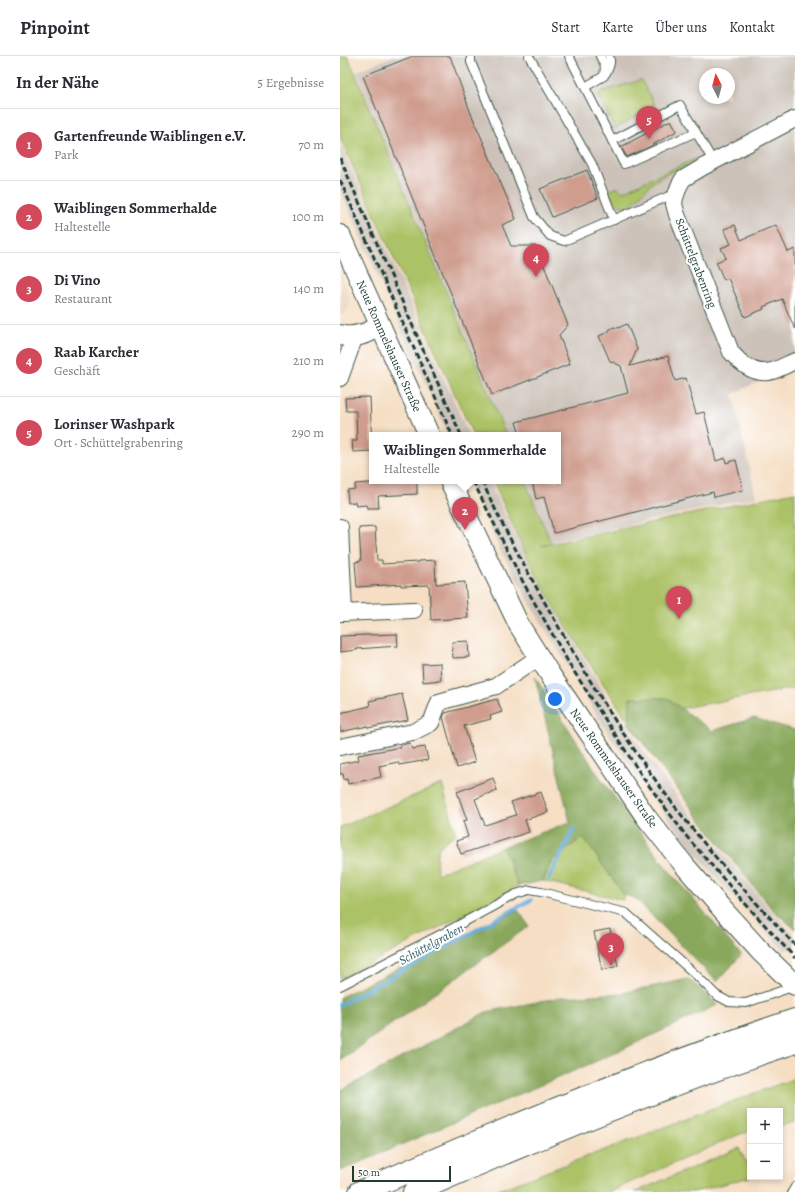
<!DOCTYPE html>
<html lang="de">
<meta charset="utf-8">
<style>
:root{--surface:#fff;--page:#f7f7f7;--text:#2b2b33;--muted:#7c7c81;--line:#e1e1e2;--accent:#d1495b}
body{margin:0;font-family:Alegreya,serif;background:var(--page);color:var(--text)}
.controls{position:absolute;right:12px;bottom:12px;display:grid;overflow:hidden;border-radius:0px;box-shadow:0 2px 6px #0003}
.controls button{width:36px;height:36px;display:grid;place-items:center;padding:0;border:0;border-bottom:1px solid var(--line);background:var(--surface);color:var(--text);font:20px sans-serif}
.compass{position:absolute;left:359px;top:12px;width:36px;height:36px;border-radius:50%;background:var(--surface);box-shadow:0 2px 6px #0003;rotate:354deg}
.scale{position:absolute;left:12px;bottom:10px;width:99px;box-sizing:border-box;padding-left:4px;border:2px solid #1f3d34;border-top:0;font-size:11px;line-height:14px;white-space:nowrap;color:#1f3d34;-webkit-text-stroke:3px #fff;paint-order:stroke}
.you{position:absolute;left:215px;top:643px;width:14px;height:14px;margin:-10px;border:3px solid #fff;border-radius:50%;background:#1a73e8;box-shadow:0 0 0 6px #1a73e833}
.badge{display:grid;place-items:center;width:26px;height:26px;border-radius:50%;background:var(--accent);color:#fff;font-size:13px;font-weight:700}
.pin{position:absolute;translate:-50% -33px;filter:drop-shadow(0 1px 2px #0008)}
.pin::after{content:'';position:absolute;top:21px;width:14px;height:12px;background:inherit;clip-path:polygon(0 0,100% 0,50% 100%)}
.popup{position:absolute;left:29px;top:376px;width:192px;height:52px;box-sizing:border-box;display:grid;place-content:center;border-radius:0px;background:var(--surface);filter:drop-shadow(0 1px 3px #0005);font-size:13px;white-space:nowrap;color:var(--muted)}
.popup b{font-size:15px;color:var(--text)}
.popup::after{content:'';position:absolute;left:50%;top:100%;margin-left:-8px;border:8px solid transparent;border-top-color:var(--surface)}
.list{margin:0;padding:0;list-style:none}
h2{display:flex;justify-content:space-between;align-items:center;height:52px;margin:0;padding:0 16px;font-size:17px}
h2 small{font-size:13px;font-weight:400;color:var(--muted)}
.list li{display:grid;grid-template-columns:26px 1fr auto;gap:12px;align-items:center;box-sizing:border-box;height:72px;padding:0 16px;border-top:1px solid var(--line)}
.list b{display:block;font-size:15px;white-space:nowrap}
.list p{margin:0;font-size:13px;white-space:nowrap;color:var(--muted)}
.list em{font-size:13px;font-style:normal;color:var(--muted)}
.map{position:relative;flex:none;width:455px;height:1136px;overflow:hidden}
header{display:flex;align-items:center;gap:24px;box-sizing:border-box;height:56px;padding:0 20px;background:var(--surface);border-bottom:1px solid var(--line)}
header strong{font-size:19px}
nav{display:flex;gap:22px;margin-inline-start:auto;font-size:14px}
main{display:flex}
aside{flex:1;background:var(--surface)}
.map>svg:first-child{display:block}
.built{fill:#e6d0b6}
.industrial{fill:#ccc2b9;fill-rule:evenodd}
.green{fill:#acc266;stroke:#66804d}
.forest{fill:#89a85b;stroke:#547248}
.lines{fill:none;stroke-linecap:round;stroke-linejoin:round}
.stream{stroke:#63acdb;stroke-width:4}
.building{fill:#cf9c8d}
.service-casing{stroke:#3f5549;stroke-width:10}
.minor-casing{stroke:#3f5549;stroke-width:18}
.tertiary-casing{stroke:#3f5549;stroke-width:22}
.trunk-casing{stroke:#3f5549;stroke-width:24}
.service{stroke:#fff;stroke-width:8}
.minor{stroke:#fff;stroke-width:16}
.tertiary{stroke:#fff;stroke-width:20}
.trunk{stroke:#fff;stroke-width:22}
.rail{stroke:#1f3d34;stroke-width:3;stroke-dasharray:6 3;stroke-linecap:butt}
.labels{text-anchor:middle;dominant-baseline:central;stroke-width:4;stroke-linejoin:round;paint-order:stroke}
.street-label{font-size:12px;fill:#1f3d34;stroke:#fff}
.water-label{font-size:13px;font-style:italic;fill:#37646e;stroke:#fff}
</style>
<header>
<strong>Pinpoint</strong>
<nav><a>Start</a><a>Karte</a><a>Über uns</a><a>Kontakt</a></nav>
</header>
<main>
<aside>
<h2>In der Nähe<small>5 Ergebnisse</small></h2>
<ul class="list">
<li><span class="badge">1</span><div><b>Gartenfreunde Waiblingen e.V.</b><p>Park</p></div><em>70 m</em></li>
<li><span class="badge">2</span><div><b>Waiblingen Sommerhalde</b><p>Haltestelle</p></div><em>100 m</em></li>
<li><span class="badge">3</span><div><b>Di Vino</b><p>Restaurant</p></div><em>140 m</em></li>
<li><span class="badge">4</span><div><b>Raab Karcher</b><p>Geschäft</p></div><em>210 m</em></li>
<li><span class="badge">5</span><div><b>Lorinser Washpark</b><p>Ort · Schüttelgrabenring</p></div><em>290 m</em></li>
</ul>
</aside>
<div class="map">
<svg width="455" height="1136" viewBox="0 0 455 1136">
<rect width="100%" height="100%" fill="#fff"/>
<filter id="ink" filterUnits="userSpaceOnUse"><feTurbulence type="fractalNoise" baseFrequency=".025" numOctaves="2"/><feDisplacementMap in="SourceGraphic" scale="8" xChannelSelector="R" yChannelSelector="G"/><feConvolveMatrix kernelMatrix="1 2 1 2 8 2 1 2 1" color-interpolation-filters="sRGB"/></filter>
<filter id="wash" filterUnits="userSpaceOnUse"><feTurbulence type="fractalNoise" baseFrequency=".012" numOctaves="4" result="noise"/><feDisplacementMap in="SourceGraphic" scale="16" xChannelSelector="R" yChannelSelector="G"/><feGaussianBlur stdDeviation="0.9" result="paint"/><feColorMatrix in="noise" values="0 0 0 0 0 0 0 0 0 0 0 0 0 0 0 0 0 1.4 0 .05"/><feComposite in="paint" operator="in"/></filter>
<g filter="url(#wash)">
<rect width="100%" height="100%" fill="#f5dec3"/>
<path class="built" d="M 0,214 L 7,232 L 10,249 L 8,254 L 3,259 L 0,259 Z"/>
<g class="industrial">
<path d="M 53,0 L 455,0 L 455,310 L 428,321 L 393,338 L 416,441 L 211,486 L 186,425 L 218,425 L 218,379 L 167,379 L 16,16 ZM 365,18 L 389,18 L 389,42 L 365,42 Z"/>
<path d="M 0,88 L 129,379 L 108,379 L 102,365 L 0,133 Z"/>
<path d="M 128,425 L 149,425 L 196,522 L 267,641 L 316,713 L 346,752 L 427,850 L 455,880 L 455,891 L 444,895 L 377,823 L 338,776 L 302,727 L 266,674 L 192,551 L 160,493 Z"/>
</g>
<g class="green">
<path d="M 5,0 L 8,0 L 166,379 L 133,379 L 0,82 L 0,1 Z"/>
<path d="M 301,24 L 315,49 L 275,73 L 259,41 L 260,36 Z"/>
<path d="M 357,102 L 357,104 L 355,107 C 342,112 327,117 315,125 C 298,136 287,170 268,135 L 277,131 L 282,136 Z"/>
<path d="M 153,425 L 185,425 L 211,487 L 201,490 L 421,443 L 455,436 L 455,632 L 286,662 C 255,616 225,570 198,522 C 181,491 168,458 153,425 Z"/>
<path d="M 102,728 L 116,778 C 95,792 96,793 97,818 L 163,791 L 178,830 L 0,923 L 0,771 Z"/>
<path d="M 243,781 L 284,839 L 283,844 L 203,825 L 211,805 Z"/>
<path d="M 455,1022 L 455,1067 L 440,1070 L 440,1055 L 410,1055 L 410,1076 L 400,1078 L 269,1136 L 153,1136 Z"/>
<path d="M 399,1092 L 410,1114 L 410,1121 L 354,1136 L 295,1136 Z"/>
</g>
<g class="forest">
<path d="M 195,621 L 257,717 L 325,810 L 401,899 L 377,926 L 295,842 L 284,839 L 243,781 L 211,805 L 203,825 L 178,830 L 163,791 L 230,766 Z"/>
<path d="M 290,642 L 327,642 L 372,675 L 414,662 L 455,674 L 455,873 L 432,853 L 365,770 L 289,668 Z"/>
<path d="M 178,854 L 189,870 L 0,1005 L 0,941 Z"/>
<path d="M 348,923 L 368,939 L 377,949 L 264,1002 L 0,1115 L 0,1035 L 146,956 L 222,941 L 282,937 Z"/>
</g>
<g class="lines">
<g class="stream">
<path d="M 209,822 L 234,773"/>
<path d="M 0,949 L 191,844"/>
</g>
</g>
<g id="blocks">
<g class="building">
<path d="M 73,0 L 110,0 L 130,55 L 176,163 L 162,169 L 171,190 L 196,190 L 228,269 L 219,279 L 230,308 L 152,339 L 23,20 Z"/>
<path d="M 331,64 L 337,75 L 307,92 L 287,101 L 281,91 Z"/>
<path d="M 247,114 L 258,142 L 212,161 L 200,133 Z"/>
<path d="M 395,169 L 401,184 L 436,169 L 448,196 L 455,193 L 455,273 L 442,243 L 423,251 L 424,253 L 405,261 L 388,222 L 384,224 L 376,206 L 386,202 L 381,192 L 391,188 L 384,173 Z"/>
<path d="M 287,268 L 297,293 L 290,310 L 328,300 L 335,325 L 346,322 L 356,358 L 364,356 L 376,405 L 385,402 L 386,407 L 396,404 L 403,434 L 374,441 L 373,436 L 214,477 L 204,441 L 196,443 L 192,425 L 218,425 L 218,379 L 180,379 L 176,366 L 288,337 L 281,310 L 270,305 L 259,280 L 268,276 L 270,273 L 274,271 L 278,272 Z"/>
<path d="M 30,341 L 32,395 L 13,396 L 12,385 L 17,385 L 16,355 L 6,355 L 5,342 Z"/>
<path d="M 54,425 L 77,425 L 77,438 L 38,440 L 39,452 L 27,452 L 26,449 L 16,450 L 15,446 L 8,447 L 7,434 L 15,433 L 15,428 Z"/>
<path d="M 35,471 L 37,504 L 42,504 L 42,508 L 78,506 L 78,505 L 95,504 L 96,528 L 125,526 L 128,562 L 91,564 L 89,529 L 61,530 L 61,528 L 17,531 L 15,506 L 21,505 L 19,472 Z"/>
<path d="M 57,578 L 58,590 L 17,593 L 17,594 L 0,596 L 0,580 Z"/>
<path d="M 128,585 L 129,601 L 113,602 L 112,586 Z"/>
<path d="M 100,607 L 101,624 L 83,626 L 82,608 Z"/>
<path d="M 62,638 L 68,664 L 28,672 L 28,670 L 0,676 L 0,657 L 30,650 L 29,645 Z"/>
<path d="M 157,643 L 162,656 L 150,660 L 151,663 L 124,670 L 135,706 L 117,712 L 103,661 L 105,657 Z"/>
<path d="M 70,687 L 72,693 L 85,691 L 88,704 L 59,709 L 58,706 L 39,710 L 41,721 L 8,728 L 7,723 L 4,724 L 3,718 L 0,718 L 0,708 L 19,704 L 18,699 L 61,691 L 60,689 Z"/>
<path d="M 153,722 L 157,734 L 135,743 L 145,769 L 176,759 L 171,746 L 201,736 L 208,756 L 185,764 L 189,776 L 121,798 L 116,785 L 128,781 L 123,765 L 127,764 L 117,736 Z"/>
<path d="M 270,873 L 278,910 L 262,914 L 254,876 Z"/>
</g>
</g>
</g>
<g filter="url(#ink)">
<use href="#blocks" fill-opacity="0" stroke="#3f5549" stroke-width="1"/>
<g class="lines">
<defs>
<g id="service">
<path d="M 131,0 L 131,6 L 194,161 L 210,180 L 224,185 L 336,137"/>
<path d="M 189,0 L 252,108 L 274,164"/>
<path d="M 229,0 L 284,108 L 356,76"/>
<path d="M 266,17 C 269,12 272,6 269,0"/>
<path d="M 245,31 L 264,20 L 265,10 L 260,0"/>
<path d="M 272,85 L 340,49 L 373,105"/>
<path d="M 0,930 L 113,872 L 176,838 L 189,834 L 201,836 L 286,857 L 356,919 L 376,939 L 389,946 L 406,947 L 455,930"/>
<path d="M 452,1136 L 455,1131"/>
</g>
<g id="minor">
<path d="M 455,63 L 363,111 L 343,123 L 339,130 L 335,142 L 334,148 L 337,159 L 391,296 C 401,308 415,320 432,315 C 439,313 448,308 455,305"/>
<path d="M 0,322 L 15,280"/>
<path d="M 0,471 L 4,557"/>
<path d="M 0,557 L 74,554"/>
<path d="M 0,691 L 73,676 L 91,667 L 99,646 L 156,630 L 199,601"/>
</g>
<g id="tertiary">
<path d="M 0,179 L 89,379"/>
<path d="M 0,279 C 14,283 27,277 40,271"/>
<path d="M 110,425 L 179,569 L 211,620 L 306,761 L 345,810 L 383,854 L 421,896 L 455,929"/>
</g>
<g id="trunk">
<path d="M 20,1136 C 163,1074 307,1013 455,964"/>
<path d="M 74,1136 C 199,1081 325,1029 455,986"/>
</g>
</defs>
<use href="#service" class="service-casing"/>
<use href="#minor" class="minor-casing"/>
<use href="#tertiary" class="tertiary-casing"/>
<use href="#trunk" class="trunk-casing"/>
<use href="#service" class="service"/>
<use href="#minor" class="minor"/>
<use href="#tertiary" class="tertiary"/>
<use href="#trunk" class="trunk"/>
<g class="rail">
<path d="M 0,102 L 87,303 L 121,379"/>
<path d="M 0,124 L 112,379"/>
<path d="M 133,425 L 184,528 L 231,611 L 304,723 L 347,781 L 401,843 L 455,902"/>
<path d="M 142,425 C 165,476 193,526 221,575 C 261,645 304,713 355,776 C 386,815 421,852 455,889"/>
</g>
</g>
</g>
<g class="labels">
<g class="street-label">
<text transform="translate(356 207) rotate(69)">Schüttelgrabenring</text>
<text transform="translate(49 290) rotate(66)">Neue Rommelshauser Straße</text>
<text transform="translate(274 712) rotate(55)">Neue Rommelshauser Straße</text>
</g>
<g class="water-label">
<text transform="translate(91 888) rotate(-29)">Schüttelgraben</text>
</g>
</g>
</svg>
<div class="controls">
<button>+</button>
<button>−</button>
</div>
<svg class="compass" viewBox="-18 -18 36 36"><path d="M0-13l5 13h-10z" fill="#e53935"/><path d="M0 13l5-13h-10z" fill="#7c7c81"/></svg>
<div class="scale">50 m</div>
<div class="you"></div>
<div class="pin badge" style="left:339px;top:563px">1</div>
<div class="pin badge" style="left:125px;top:474px">2</div>
<div class="popup"><b>Waiblingen Sommerhalde</b>Haltestelle</div>
<div class="pin badge" style="left:271px;top:910px">3</div>
<div class="pin badge" style="left:196px;top:221px">4</div>
<div class="pin badge" style="left:309px;top:83px">5</div>
</div>
</main>
